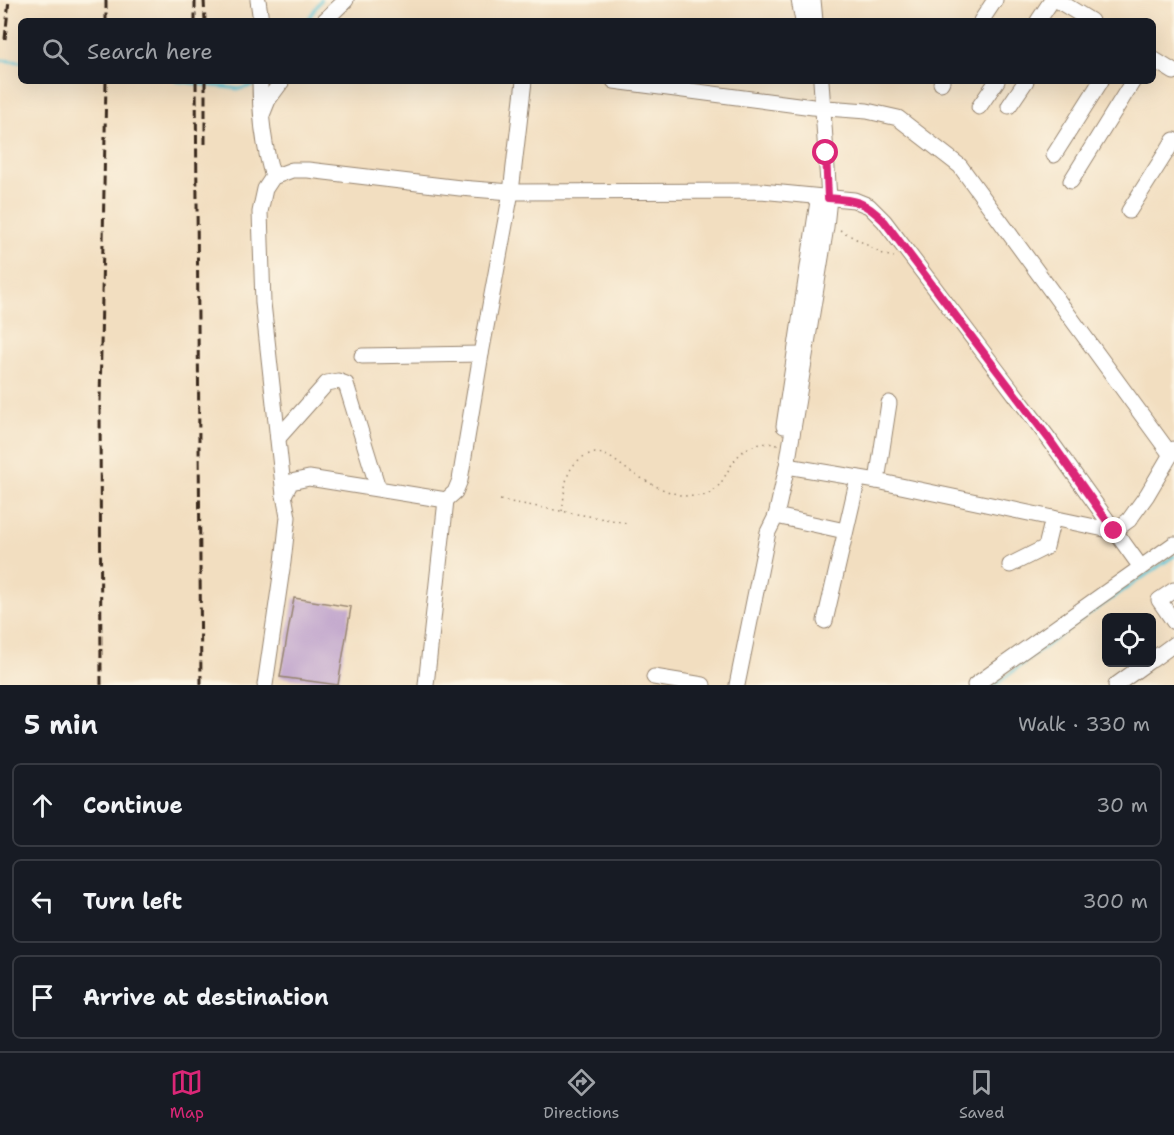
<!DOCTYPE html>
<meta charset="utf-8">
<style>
:root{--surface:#171b24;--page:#20242c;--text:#f1f3f6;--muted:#9ea1a6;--line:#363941;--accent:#db2777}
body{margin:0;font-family:"Shantell Sans",sans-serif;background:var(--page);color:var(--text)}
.controls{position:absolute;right:18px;bottom:18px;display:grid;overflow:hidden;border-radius:9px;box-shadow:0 6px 24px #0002}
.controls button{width:54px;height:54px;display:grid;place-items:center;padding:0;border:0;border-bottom:2px solid var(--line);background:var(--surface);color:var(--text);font:30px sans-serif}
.stop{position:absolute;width:18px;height:18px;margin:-14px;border:4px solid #db2777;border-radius:50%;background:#fff}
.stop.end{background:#db2777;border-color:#fff;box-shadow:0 2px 6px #0008}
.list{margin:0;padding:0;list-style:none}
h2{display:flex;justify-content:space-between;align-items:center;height:78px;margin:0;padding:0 24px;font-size:26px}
h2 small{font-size:20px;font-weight:400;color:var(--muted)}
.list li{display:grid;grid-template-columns:39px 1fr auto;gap:18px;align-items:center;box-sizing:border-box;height:84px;margin:0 12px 12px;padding:0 12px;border:2px solid var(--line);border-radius:9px}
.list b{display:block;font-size:22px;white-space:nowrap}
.list em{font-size:20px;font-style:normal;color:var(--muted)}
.icon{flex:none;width:33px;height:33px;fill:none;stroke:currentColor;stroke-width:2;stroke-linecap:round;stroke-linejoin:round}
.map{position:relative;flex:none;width:1174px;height:685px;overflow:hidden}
.search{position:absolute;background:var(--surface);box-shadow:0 6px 24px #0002;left:18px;right:18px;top:18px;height:66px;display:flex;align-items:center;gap:15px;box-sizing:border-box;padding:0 21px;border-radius:9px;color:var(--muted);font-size:22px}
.sheet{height:366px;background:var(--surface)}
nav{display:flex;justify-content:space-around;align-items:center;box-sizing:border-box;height:84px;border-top:2px solid var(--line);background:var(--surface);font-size:16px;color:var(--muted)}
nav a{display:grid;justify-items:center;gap:3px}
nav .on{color:var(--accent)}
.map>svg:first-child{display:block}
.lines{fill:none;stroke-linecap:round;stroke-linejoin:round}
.stream{stroke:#5dc6d8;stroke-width:3}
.building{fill:#c0a4cc}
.minor-casing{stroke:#96846f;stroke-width:17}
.path{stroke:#96846f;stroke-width:1.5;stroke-dasharray:1.5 4.5;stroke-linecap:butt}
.minor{stroke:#fff;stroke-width:15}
.rail{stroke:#3b2a1e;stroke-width:3;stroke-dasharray:9 4.5;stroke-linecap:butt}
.route{stroke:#db2777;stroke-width:8}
</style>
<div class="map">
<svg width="1174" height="685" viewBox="0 0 1174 685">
<rect width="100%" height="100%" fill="#fcf5e5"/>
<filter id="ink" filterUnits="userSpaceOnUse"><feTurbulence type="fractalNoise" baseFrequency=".0167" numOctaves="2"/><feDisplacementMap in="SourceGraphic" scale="12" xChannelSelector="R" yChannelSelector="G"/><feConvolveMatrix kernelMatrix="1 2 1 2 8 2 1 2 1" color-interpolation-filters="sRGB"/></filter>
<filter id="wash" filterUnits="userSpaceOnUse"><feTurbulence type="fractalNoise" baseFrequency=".008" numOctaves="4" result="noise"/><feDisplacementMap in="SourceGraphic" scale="24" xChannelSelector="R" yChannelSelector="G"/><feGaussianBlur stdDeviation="1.35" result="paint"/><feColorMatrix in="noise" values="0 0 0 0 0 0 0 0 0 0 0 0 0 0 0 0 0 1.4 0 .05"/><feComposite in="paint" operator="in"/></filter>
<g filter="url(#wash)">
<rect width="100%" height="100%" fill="#f2dec0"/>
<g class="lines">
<g class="stream">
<path d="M 307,21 L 321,0"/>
<path d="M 0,60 L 21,62"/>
<path d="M 176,81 L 239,89 L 256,85"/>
<path d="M 995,685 L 1083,618 L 1174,556"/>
</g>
</g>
<g id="blocks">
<path class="building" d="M 294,598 L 351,607 L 338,685 L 280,677 Z"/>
</g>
</g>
<g filter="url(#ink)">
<use href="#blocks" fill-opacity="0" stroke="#96846f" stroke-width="1.5"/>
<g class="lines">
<defs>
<g id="minor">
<path d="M 258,0 L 261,21"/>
<path d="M 799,0 L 803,21"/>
<path d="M 813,0 L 815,21"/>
<path d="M 1057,0 L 1091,21"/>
<path d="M 324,21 L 346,0"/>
<path d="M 981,21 L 995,0"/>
<path d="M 1038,21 L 1052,0"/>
<path d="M 1153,59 L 1174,72"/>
<path d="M 260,81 C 260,114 263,145 273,177"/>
<path d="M 614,81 L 813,107 L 867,111 L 898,118 L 960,166 L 1171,455"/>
<path d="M 941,83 L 942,81"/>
<path d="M 1009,106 L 1026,81"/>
<path d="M 979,107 L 997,81"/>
<path d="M 262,115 L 268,100 L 282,81"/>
<path d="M 1054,155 L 1101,81"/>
<path d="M 1071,181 L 1133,81"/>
<path d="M 1129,211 L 1174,140"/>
<path d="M 362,356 L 481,354"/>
<path d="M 784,426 L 818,201"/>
<path d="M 278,438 L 327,383 L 338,381 L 346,384 L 378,488"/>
<path d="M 787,466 L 877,481 L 1114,531 L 1129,520 L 1147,495 L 1174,449"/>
<path d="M 877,481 L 889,403"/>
<path d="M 284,495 L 263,303 L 260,212 L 265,189 L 273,177 L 292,170 L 308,170 L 460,188 L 511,192 L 761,191 L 854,200 L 869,206 L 884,221 L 1049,439 L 1140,566"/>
<path d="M 776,516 L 845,531"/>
<path d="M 1010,565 L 1046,547 L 1053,518"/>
<path d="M 1174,590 L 1159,600 L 1174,622"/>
<path d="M 825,621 L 858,478"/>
<path d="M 1152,660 L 1174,644"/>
<path d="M 654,677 L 703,685"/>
<path d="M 265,685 L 283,562 L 288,517 L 284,495 L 291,482 L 309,478 L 446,500 L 455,492 L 460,480 L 481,354 L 511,192 L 524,81"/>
<path d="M 426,685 L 446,500"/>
<path d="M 737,685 L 768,532 L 776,516 L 787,466 L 826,227 L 829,198 L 821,81"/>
<path d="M 975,685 L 1174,544"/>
<path d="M 1116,685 L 1148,662"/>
</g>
</defs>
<use href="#minor" class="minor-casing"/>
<g class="path">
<path d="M 840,230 L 885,255 L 894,257"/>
<path d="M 500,500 L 627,523"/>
<path d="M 562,511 C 564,500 564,486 568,475 C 573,461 590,448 605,455 C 613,458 620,465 628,470 C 648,483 675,499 700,496 C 734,493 722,437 778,444"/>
</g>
<use href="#minor" class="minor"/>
<g class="rail">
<path d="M 106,0 L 106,21"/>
<path d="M 195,0 L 195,21"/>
<path d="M 204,0 L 205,21"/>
<path d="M 5,39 L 9,0"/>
<path d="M 196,81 L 201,685"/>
<path d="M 205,81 L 205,147"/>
<path d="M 101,685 L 100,402 L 106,81"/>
</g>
</g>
</g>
<g class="lines" filter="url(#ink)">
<path class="route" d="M 826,153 L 828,198 C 856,200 864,201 884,221 L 1049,439 L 1114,531"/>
</g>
</svg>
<div class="controls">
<button><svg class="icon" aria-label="locate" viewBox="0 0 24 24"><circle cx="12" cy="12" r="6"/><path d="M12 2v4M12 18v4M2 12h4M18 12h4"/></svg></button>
</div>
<div class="stop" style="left:826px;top:153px"></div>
<div class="stop end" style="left:1114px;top:531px"></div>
<div class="search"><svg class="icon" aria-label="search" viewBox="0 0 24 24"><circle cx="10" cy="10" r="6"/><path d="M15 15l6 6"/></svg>Search here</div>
</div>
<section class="sheet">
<h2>5 min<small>Walk · 330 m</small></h2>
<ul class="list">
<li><svg class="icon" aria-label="ahead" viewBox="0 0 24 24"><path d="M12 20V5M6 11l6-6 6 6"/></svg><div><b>Continue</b></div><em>30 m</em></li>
<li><svg class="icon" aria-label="left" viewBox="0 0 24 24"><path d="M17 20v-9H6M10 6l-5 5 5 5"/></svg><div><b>Turn left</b></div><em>300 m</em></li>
<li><svg class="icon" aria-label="arrive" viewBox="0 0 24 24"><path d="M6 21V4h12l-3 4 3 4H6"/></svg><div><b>Arrive at destination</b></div></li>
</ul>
</section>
<nav>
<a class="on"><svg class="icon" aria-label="map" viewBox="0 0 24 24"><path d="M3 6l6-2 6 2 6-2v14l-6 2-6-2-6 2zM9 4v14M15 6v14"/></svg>Map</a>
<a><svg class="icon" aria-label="directions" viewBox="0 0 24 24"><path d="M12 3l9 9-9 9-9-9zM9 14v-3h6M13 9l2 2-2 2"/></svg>Directions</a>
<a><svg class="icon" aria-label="saved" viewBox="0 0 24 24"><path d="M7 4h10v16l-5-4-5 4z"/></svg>Saved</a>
</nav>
